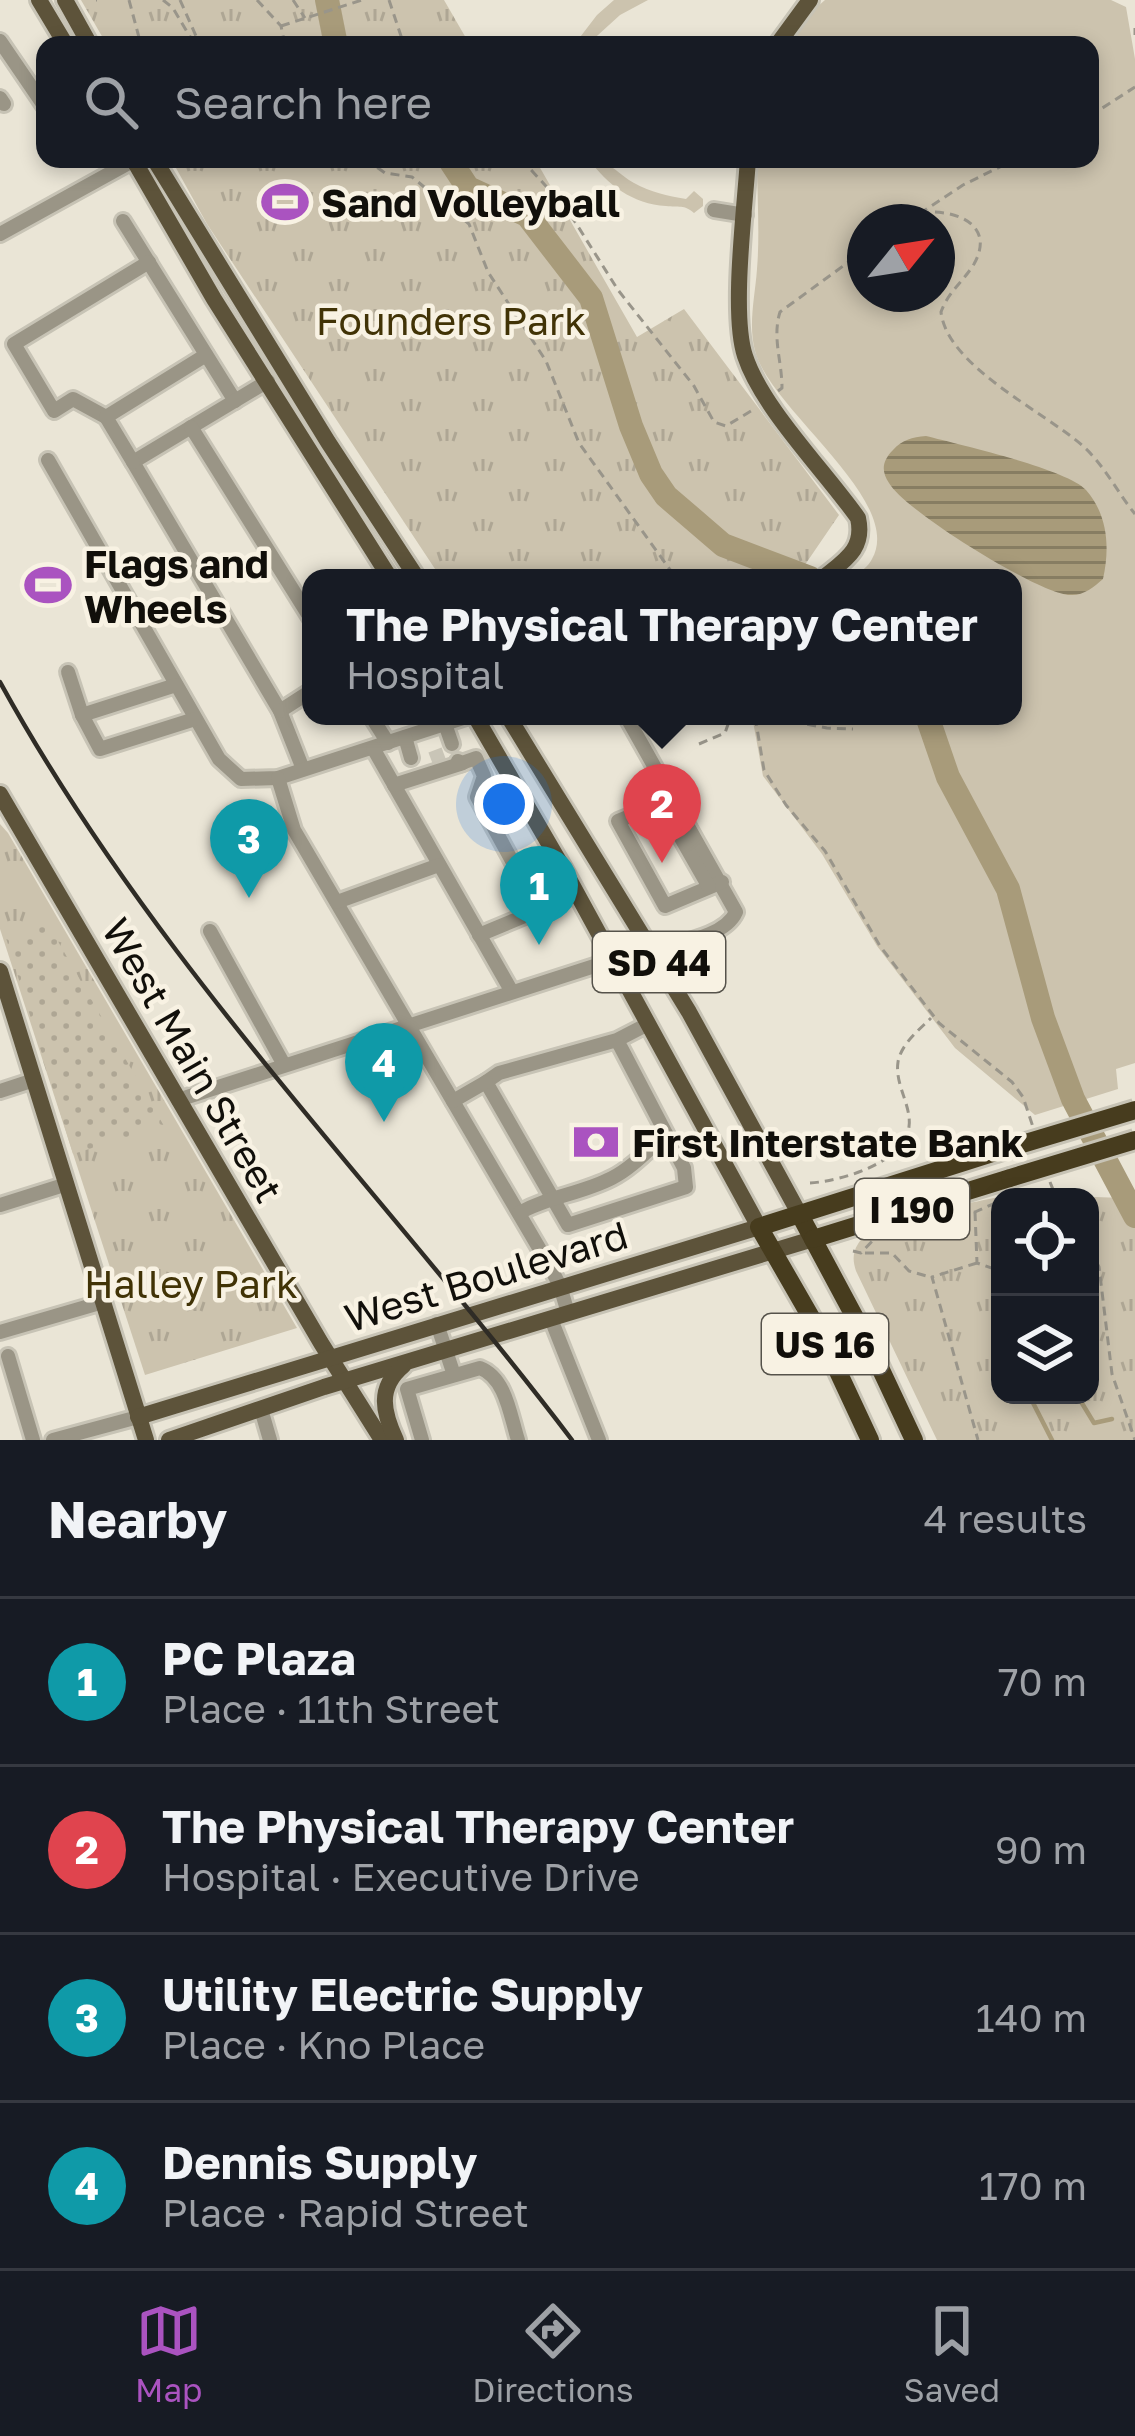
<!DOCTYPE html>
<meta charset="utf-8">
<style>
:root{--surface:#171b24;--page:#20242c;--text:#f1f3f6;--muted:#9ea1a6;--line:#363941;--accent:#aa53c0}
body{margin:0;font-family:"Golos Text",sans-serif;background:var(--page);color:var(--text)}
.controls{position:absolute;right:36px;bottom:36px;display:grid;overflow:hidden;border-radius:24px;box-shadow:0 6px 18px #0003}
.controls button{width:108px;height:108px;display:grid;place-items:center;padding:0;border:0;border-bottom:3px solid var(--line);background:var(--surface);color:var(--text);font:60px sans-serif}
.compass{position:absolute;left:847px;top:204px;width:108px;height:108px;border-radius:50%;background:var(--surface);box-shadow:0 6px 18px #0003;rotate:60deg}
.you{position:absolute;left:504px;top:804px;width:42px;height:42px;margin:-30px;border:9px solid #fff;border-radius:50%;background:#1a73e8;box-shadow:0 0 0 18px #1a73e833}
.badge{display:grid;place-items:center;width:78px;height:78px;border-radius:50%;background:var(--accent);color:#fff;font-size:39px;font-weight:700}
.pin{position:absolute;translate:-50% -99px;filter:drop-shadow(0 3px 6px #0008)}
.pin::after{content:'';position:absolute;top:63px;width:42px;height:36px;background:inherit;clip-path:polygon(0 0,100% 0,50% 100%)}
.popup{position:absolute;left:302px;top:569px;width:720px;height:156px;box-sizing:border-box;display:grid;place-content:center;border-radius:24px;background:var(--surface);filter:drop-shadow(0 3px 9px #0005);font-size:39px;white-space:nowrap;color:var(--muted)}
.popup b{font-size:45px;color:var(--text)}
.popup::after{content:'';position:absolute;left:50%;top:100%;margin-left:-24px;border:24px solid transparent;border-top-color:var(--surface)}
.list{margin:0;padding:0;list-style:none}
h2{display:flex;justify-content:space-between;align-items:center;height:156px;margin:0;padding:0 48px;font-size:51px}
h2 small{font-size:39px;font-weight:400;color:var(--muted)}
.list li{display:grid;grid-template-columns:78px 1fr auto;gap:36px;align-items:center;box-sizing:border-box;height:168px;padding:0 48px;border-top:3px solid var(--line)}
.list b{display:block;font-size:45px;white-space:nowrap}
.list p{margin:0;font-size:39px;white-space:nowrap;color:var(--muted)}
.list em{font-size:39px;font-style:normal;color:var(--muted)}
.icon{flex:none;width:66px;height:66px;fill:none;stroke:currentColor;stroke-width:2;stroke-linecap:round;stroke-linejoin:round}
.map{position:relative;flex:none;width:1135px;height:1440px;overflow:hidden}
.search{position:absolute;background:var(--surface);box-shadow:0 6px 18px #0003;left:36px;right:36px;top:36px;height:132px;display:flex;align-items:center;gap:30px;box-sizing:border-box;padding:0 42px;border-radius:24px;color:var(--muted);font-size:45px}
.sheet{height:828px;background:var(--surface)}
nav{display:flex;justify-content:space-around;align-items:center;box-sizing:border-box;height:168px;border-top:3px solid var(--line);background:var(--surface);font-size:33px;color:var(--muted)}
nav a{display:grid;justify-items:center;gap:6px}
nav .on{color:var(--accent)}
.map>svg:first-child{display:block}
.grass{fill:#ccc3ae;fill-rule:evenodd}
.park{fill:url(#park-tufts);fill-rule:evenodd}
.garden{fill:url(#garden-dots)}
.water{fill:url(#water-rules)}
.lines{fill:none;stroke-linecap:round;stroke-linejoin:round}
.stream{stroke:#a89b7a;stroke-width:4.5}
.river{stroke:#a89b7a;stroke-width:24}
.minor-tunnel{stroke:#c9c5b7;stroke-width:14;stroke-dasharray:14 7;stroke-linecap:butt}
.minor-casing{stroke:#c7c3b5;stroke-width:20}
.major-casing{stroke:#c7c3b5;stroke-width:22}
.highway-casing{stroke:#c7c3b5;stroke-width:24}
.path{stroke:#99958a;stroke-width:3;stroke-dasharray:9 6;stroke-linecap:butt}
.minor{stroke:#9a9586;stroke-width:14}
.major{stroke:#5d533a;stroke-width:16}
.highway{stroke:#473c1e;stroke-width:18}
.rail{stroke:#2f2c26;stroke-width:4.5}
.highway-bridge-casing{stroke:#c7c3b5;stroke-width:24;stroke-linecap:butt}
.highway-bridge{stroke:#473c1e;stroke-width:18}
.labels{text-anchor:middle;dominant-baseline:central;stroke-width:9;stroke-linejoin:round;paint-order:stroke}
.shield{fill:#f8f2e3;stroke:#56534b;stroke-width:3}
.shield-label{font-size:36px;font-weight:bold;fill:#110f0a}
.poi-label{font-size:39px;font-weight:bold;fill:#110f0a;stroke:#f8f2e3;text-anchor:start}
.park-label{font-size:39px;fill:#413306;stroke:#f8f2e3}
.street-label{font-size:39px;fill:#110f0a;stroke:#f8f2e3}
</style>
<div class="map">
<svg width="1135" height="1440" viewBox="0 0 1135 1440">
<defs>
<pattern id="park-tufts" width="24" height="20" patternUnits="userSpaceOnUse" patternTransform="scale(3)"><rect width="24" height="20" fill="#ccc3ae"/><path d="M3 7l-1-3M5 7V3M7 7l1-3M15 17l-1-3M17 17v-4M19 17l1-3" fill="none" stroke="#aea694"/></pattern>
<pattern id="garden-dots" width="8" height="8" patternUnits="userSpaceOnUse" patternTransform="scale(3)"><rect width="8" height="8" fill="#ccc3ae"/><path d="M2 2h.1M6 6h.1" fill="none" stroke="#aea694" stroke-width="1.8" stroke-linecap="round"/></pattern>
<pattern id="water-rules" width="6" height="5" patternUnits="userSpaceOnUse" patternTransform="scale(3)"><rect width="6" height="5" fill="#a89b7a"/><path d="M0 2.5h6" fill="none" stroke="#877d62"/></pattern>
</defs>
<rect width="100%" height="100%" fill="#eae5d6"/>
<g class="grass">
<path d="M 614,0 L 648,0 L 620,15 L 587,45 L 574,45 L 597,15 Z"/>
<path d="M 825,0 L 1111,0 L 1126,7 L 1135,59 L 1135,1063 L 1116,1069 L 1118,1089 L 1035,1115 L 955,1048 L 877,946 L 822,854 L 763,776 L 752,716 L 1013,716 L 1013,578 L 853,578 C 859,573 869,566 872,559 C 905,501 770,409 755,351 C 748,324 755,297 757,269 C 760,233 757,195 757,159 L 1090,159 L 1090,45 L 787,45 L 808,15 ZM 865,222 L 937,222 L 937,294 L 865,294 Z"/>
<path d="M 589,159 C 608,159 618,174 634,183 C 651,192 667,196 686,199 L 694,191 L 703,199 L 703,206 L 694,213 C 684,204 679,208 666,206 C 633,204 607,185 589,159 Z"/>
</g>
<g class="park">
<path d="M 81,0 L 444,0 L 470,45 L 107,45 Z"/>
<path d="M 171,159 L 535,159 L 637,337 L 684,309 L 839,515 L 796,578 L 441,578 L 207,224 Z"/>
<path d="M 0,824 L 8,833 L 297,1328 L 145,1375 L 0,929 Z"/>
<path d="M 1012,1194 L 1124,1198 L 1135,1216 L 1135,1440 L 937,1440 L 856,1271 C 853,1262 852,1253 858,1244 C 872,1220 982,1201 1012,1194 ZM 1000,1197 L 1090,1197 L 1090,1395 L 1000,1395 Z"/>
</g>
<path class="garden" d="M 48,924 L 164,1126 L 73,1154 L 6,938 Z"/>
<path class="water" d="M 926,436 C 957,444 1067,469 1086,490 C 1108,515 1110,548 1103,579 C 1094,587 1083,596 1070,595 C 1039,594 905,511 889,483 C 881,471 882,461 893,450 C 902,440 912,437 926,436 Z"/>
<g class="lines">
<g class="stream">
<path d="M 1029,1395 L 1052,1440"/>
<path d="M 1077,1395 L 1094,1423 L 1112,1419"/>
</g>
<g class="river">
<path d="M 327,0 L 336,45"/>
<path d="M 449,159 L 468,188 L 527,215 L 591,298 L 631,426 L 651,474 L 666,496 L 723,545 L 810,578"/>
<path d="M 927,716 L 948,777 L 1008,889 L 1043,1018 L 1073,1099 L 1135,1216"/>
</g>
<path class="minor-tunnel" d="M 435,750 L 441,766"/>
<defs>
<g id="minor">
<path d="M 0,41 L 45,107"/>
<path d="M 0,98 L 4,104"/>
<path d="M 714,210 L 745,215"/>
<path d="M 123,221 L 235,401"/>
<path d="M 0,234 L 134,160"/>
<path d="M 268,381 L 133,462 L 280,711 L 303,769"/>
<path d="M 106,417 L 73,399 L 54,411 L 14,344 L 149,262"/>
<path d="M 191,427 L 311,619"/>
<path d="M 48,460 L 219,759 L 241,779 L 278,778 L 469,716"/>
<path d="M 133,462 L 106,417 L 206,355"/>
<path d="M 68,672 L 82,715"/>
<path d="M 176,685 L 82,715 L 100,749 L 195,719"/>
<path d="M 280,711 L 311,691"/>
<path d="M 371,716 L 388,743"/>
<path d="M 626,716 L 736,912 C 725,937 678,943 653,951"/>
<path d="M 445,724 L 452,744"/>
<path d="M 405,737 L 411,758"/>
<path d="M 373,748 L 512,992"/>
<path d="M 458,761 L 459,764 L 476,758 L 484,776 L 477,797 L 539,910 L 577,894"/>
<path d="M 278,778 L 294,830 L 549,1265 L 560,1286 L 568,1313"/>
<path d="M 394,785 L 463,763"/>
<path d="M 674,798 L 618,821 L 665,906 L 722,882"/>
<path d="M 661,803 L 709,887"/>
<path d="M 337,902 L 439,865"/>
<path d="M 210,931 L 283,1063"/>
<path d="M 479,935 L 539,910"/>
<path d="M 617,1040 L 499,1073 L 486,1082 L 568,1225 L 686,1187 L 684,1168 L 617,1040 L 648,1024"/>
<path d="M 0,1091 L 34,1080"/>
<path d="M 178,1100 L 613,960"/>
<path d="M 453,1101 L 486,1082"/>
<path d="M 0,1205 L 67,1184"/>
<path d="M 519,1213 C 549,1196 581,1194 612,1178 C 632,1168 649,1149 666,1134"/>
<path d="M 551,1319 L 599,1440"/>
<path d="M 437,1324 L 454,1375"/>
<path d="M 0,1332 L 103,1302"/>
<path d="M 8,1356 L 33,1440"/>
<path d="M 261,1409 L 270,1440"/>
<path d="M 53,1440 L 138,1417"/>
<path d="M 422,1440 L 407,1389 L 480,1368 C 506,1378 510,1415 518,1440"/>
</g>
<g id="major">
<path d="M 39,0 L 66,45"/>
<path d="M 65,0 L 90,45"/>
<path d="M 777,45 L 810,0"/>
<path d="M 133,159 L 214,299 L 390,578"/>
<path d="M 154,159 L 328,442 L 417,578"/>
<path d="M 748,159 C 745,207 731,314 745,356 C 762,408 825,471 858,518 C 865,549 845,560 823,578"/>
<path d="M 508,716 L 689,1012 L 800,1215"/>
<path d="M 0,794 L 321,1343 L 382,1440"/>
<path d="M 0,971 L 146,1440"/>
<path d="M 138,1417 L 759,1227 L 563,868 L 475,716"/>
<path d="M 169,1440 L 324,1387 L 813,1239"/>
<path d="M 396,1440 C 383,1412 377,1388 403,1366"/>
</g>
<g id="highway">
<path d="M 800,1215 L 867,1340 L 914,1440"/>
<path d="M 813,1239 L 1010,1178"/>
<path d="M 870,1440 L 820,1333 L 759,1227 L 996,1152"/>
</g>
</defs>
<use href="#minor" class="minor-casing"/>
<use href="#major" class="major-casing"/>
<use href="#highway" class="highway-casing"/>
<g class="path">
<path d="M 96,0 L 97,0"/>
<path d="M 129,0 L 141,45"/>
<path d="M 163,0 L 173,8 L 190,37 L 212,42"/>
<path d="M 180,0 L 200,45"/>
<path d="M 257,0 L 281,26 L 285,45"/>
<path d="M 293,0 L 305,18"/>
<path d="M 389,0 L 404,45"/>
<path d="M 281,26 L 362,0"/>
<path d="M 1135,28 L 1135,35"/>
<path d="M 1090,116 L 1135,87"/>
<path d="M 365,159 L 385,173 L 412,177 L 469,224 L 488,272 L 546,361 L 579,443 L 676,578"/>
<path d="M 521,159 L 567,209 L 618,290 L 694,386 L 714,422 L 726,426 L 756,408"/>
<path d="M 920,213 C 952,208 997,223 974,264 C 963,282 948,292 941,312 C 947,366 1043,411 1083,446 C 1105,466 1117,492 1135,514"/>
<path d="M 907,222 L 963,185 L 1016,159"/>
<path d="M 778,391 L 782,388 C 782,361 772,338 780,312 L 865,250"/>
<path d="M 741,716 L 755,716 L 764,770 L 786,805 L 825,851 L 880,946 L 939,1023 L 1012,1082 L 1023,1097 L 1033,1127"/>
<path d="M 763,716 L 827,728 L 853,729"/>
<path d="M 699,744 L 725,733 L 731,716"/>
<path d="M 1050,1182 L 1056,1197"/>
<path d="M 810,1183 C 843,1181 915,1160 909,1117 C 907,1099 895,1081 898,1062 C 901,1044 919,1030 931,1018"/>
<path d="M 1011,1197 L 1023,1190"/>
<path d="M 975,1212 L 977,1263 L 1000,1271"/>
<path d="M 944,1216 L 975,1212 L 1000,1201"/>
<path d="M 1090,1249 L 1099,1267 L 1112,1374 L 1135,1440"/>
<path d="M 853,1251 L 861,1253 L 878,1235"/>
<path d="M 865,1253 L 892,1253 L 909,1271 L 930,1277"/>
<path d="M 977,1263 L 932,1277 L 978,1440"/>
</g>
<use href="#minor" class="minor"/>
<use href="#major" class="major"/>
<use href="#highway" class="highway"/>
<path class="rail" d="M 0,682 C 156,966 378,1185 572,1440"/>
<defs>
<g id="highway-bridge">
<path d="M 996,1152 L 1135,1110"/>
<path d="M 1010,1178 L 1135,1140"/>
</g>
</defs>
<use href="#highway-bridge" class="highway-bridge-casing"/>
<use href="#highway-bridge" class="highway-bridge"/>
</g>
<defs>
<symbol id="stadium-bare" viewBox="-9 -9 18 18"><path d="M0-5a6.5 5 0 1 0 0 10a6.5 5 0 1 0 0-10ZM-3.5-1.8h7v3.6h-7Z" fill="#aa53c0" stroke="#f8f2e3" stroke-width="2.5" paint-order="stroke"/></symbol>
<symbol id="bank-bare" viewBox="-9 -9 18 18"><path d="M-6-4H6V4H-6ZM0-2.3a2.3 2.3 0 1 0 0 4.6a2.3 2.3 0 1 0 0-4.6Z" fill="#aa53c0" stroke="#f8f2e3" stroke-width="2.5" paint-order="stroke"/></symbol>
</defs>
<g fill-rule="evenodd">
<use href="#stadium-bare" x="252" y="169" width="66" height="66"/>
<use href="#stadium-bare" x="15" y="552" width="66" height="66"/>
<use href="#bank-bare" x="563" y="1109" width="66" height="66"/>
</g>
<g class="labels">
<g class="shield">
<rect x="593" y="932" width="132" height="60" rx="9"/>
<rect x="855" y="1179" width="114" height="60" rx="9"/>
<rect x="762" y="1314" width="126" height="60" rx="9"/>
</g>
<g class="shield-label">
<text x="659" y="962">SD 44</text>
<text x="912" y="1209">I 190</text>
<text x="825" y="1344">US 16</text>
</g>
<g class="poi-label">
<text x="321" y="202">Sand Volleyball</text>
<text x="84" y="563">Flags and<tspan x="84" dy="45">Wheels</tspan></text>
<text x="632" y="1142">First Interstate Bank</text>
</g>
<g class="park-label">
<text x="451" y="320">Founders Park</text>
<text x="191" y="1283">Halley Park</text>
</g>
<g class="street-label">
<text transform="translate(193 1060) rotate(60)">West Main Street</text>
<text transform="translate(486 1276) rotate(-17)">West Boulevard</text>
</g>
</g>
</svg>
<div class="controls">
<button><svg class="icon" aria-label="locate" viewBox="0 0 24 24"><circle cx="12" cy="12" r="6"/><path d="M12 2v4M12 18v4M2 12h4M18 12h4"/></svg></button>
<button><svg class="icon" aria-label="layers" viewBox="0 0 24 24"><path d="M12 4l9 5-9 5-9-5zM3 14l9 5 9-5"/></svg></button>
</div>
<svg class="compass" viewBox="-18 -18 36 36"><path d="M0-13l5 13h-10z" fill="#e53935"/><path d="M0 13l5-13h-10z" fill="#9ea1a6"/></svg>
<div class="you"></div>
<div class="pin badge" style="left:539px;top:945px;background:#0f9aa8">1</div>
<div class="pin badge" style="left:662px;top:863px;background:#e0444e">2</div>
<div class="popup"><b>The Physical Therapy Center</b>Hospital</div>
<div class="pin badge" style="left:249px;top:898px;background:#0f9aa8">3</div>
<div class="pin badge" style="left:384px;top:1122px;background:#0f9aa8">4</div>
<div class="search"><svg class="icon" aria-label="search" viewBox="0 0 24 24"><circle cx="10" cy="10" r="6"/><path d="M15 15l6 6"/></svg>Search here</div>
</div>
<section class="sheet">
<h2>Nearby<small>4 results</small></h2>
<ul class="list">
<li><span class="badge" style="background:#0f9aa8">1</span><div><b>PC Plaza</b><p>Place · 11th Street</p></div><em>70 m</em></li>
<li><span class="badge" style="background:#e0444e">2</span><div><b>The Physical Therapy Center</b><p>Hospital · Executive Drive</p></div><em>90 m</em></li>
<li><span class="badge" style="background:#0f9aa8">3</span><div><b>Utility Electric Supply</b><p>Place · Kno Place</p></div><em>140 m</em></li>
<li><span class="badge" style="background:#0f9aa8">4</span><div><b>Dennis Supply</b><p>Place · Rapid Street</p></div><em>170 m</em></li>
</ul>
</section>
<nav>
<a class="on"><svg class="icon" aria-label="map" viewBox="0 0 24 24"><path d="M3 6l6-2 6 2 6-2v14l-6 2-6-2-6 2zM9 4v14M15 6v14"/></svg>Map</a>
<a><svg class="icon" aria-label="directions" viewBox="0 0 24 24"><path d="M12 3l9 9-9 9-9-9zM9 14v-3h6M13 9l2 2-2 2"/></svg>Directions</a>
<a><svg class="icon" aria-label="saved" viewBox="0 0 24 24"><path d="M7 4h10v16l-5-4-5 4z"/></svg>Saved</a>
</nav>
